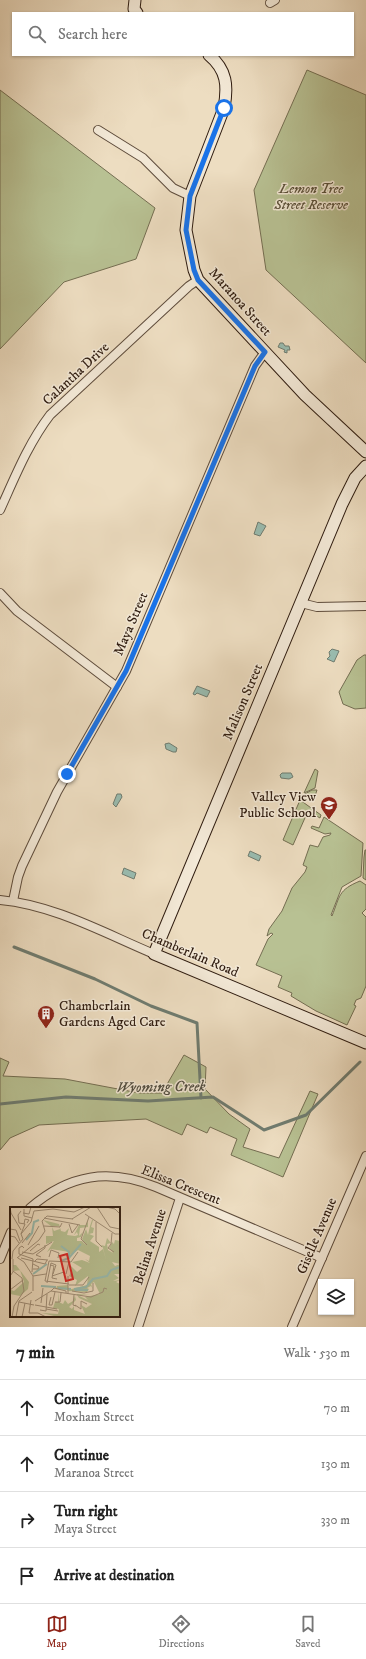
<!DOCTYPE html>
<meta charset="utf-8">
<style>
:root{--surface:#fff;--page:#f2f2f2;--text:#222;--muted:#767676;--line:#e0e0e0;--accent:#8f2418}
body{margin:0;font-family:"IM FELL DW Pica",serif;background:var(--page);color:var(--text)}
.controls{position:absolute;right:12px;bottom:12px;display:grid;overflow:hidden;border-radius:0px;box-shadow:0 1px 3px #0004}
.controls button{width:36px;height:36px;display:grid;place-items:center;padding:0;border:0;border-bottom:1px solid var(--line);background:var(--surface);color:var(--text);font:20px sans-serif}
.stop{position:absolute;width:12px;height:12px;margin:-9px;border:3px solid #1a73e8;border-radius:50%;background:#fff}
.stop.end{background:#1a73e8;border-color:#fff;box-shadow:0 1px 4px #0008}
.list{margin:0;padding:0;list-style:none}
h2{display:flex;justify-content:space-between;align-items:center;height:52px;margin:0;padding:0 16px;font-size:17px}
h2 small{font-size:13px;font-weight:400;color:var(--muted)}
.list li{display:grid;grid-template-columns:26px 1fr auto;gap:12px;align-items:center;box-sizing:border-box;height:56px;padding:0 16px;border-top:1px solid var(--line)}
.list b{display:block;font-size:15px;white-space:nowrap}
.list p{margin:0;font-size:13px;white-space:nowrap;color:var(--muted)}
.list em{font-size:13px;font-style:normal;color:var(--muted)}
.icon{flex:none;width:22px;height:22px;fill:none;stroke:currentColor;stroke-width:2;stroke-linecap:round;stroke-linejoin:round}
.map{position:relative;flex:none;width:366px;height:1327px;overflow:hidden}
.search{position:absolute;background:var(--surface);box-shadow:0 1px 3px #0004;left:12px;right:12px;top:12px;height:44px;display:flex;align-items:center;gap:10px;box-sizing:border-box;padding:0 14px;border-radius:0px;color:var(--muted);font-size:15px}
.sheet{height:276px;background:var(--surface)}
nav{display:flex;justify-content:space-around;align-items:center;box-sizing:border-box;height:56px;border-top:1px solid var(--line);background:var(--surface);font-size:11px;color:var(--muted)}
nav a{display:grid;justify-items:center;gap:2px}
nav .on{color:var(--accent)}
.map>svg:first-child{display:block}
.green{fill:#b8c193;stroke:#746e52}
.water{fill:#99bcb0;stroke:#6f7c70}
.lines{fill:none;stroke-linecap:round;stroke-linejoin:round}
.stream{stroke:#6f7c70;stroke-width:3}
.street-casing{stroke:#5e4c3c;stroke-width:10}
.secondary-casing{stroke:#2f1c10;stroke-width:13}
.street{stroke:#f3e9d7;stroke-width:8}
.secondary{stroke:#f3e9d7;stroke-width:11}
.route{stroke:#1a73e8;stroke-width:5}
.labels{text-anchor:middle;dominant-baseline:central;stroke-width:3;stroke-linejoin:round;paint-order:stroke}
.park-label{font-size:14px;font-style:italic;fill:#584e37;stroke:#f3e9d7}
.street-label{font-size:14px;fill:#2f1c10;stroke:#f3e9d7}
.poi-label{font-size:14px;fill:#2f1c10;stroke:#f3e9d7;text-anchor:end}
.water-label{font-size:15px;font-style:italic;fill:#4f4c40;stroke:#f3e9d7}
.inset-river{fill:none;stroke:#99bcb0;stroke-width:2}
.inset-road{fill:none;stroke:#a1907a;stroke-width:1}
.view{fill:#d62828;fill-opacity:0.15;stroke:#d62828;stroke-width:2}
.inset-edge{fill:none;stroke:#2f1c10;stroke-width:2}
</style>
<div class="map">
<svg width="366" height="1327" viewBox="0 0 366 1327">
<rect width="100%" height="100%" fill="#edddc1"/>
<filter id="stains"><feTurbulence type="fractalNoise" baseFrequency=".005" numOctaves="4"/><feColorMatrix values="0 0 0 0 .2 0 0 0 0 .09 0 0 0 0 .02 0 0 0 .5 -.17"/></filter>
<radialGradient id="worn" r=".72"><stop offset=".6" stop-color="#630" stop-opacity="0"/><stop offset="1" stop-color="#630" stop-opacity=".3"/></radialGradient>
<g class="green">
<path d="M 307,70 L 366,95 L 366,363 L 266,270 L 254,190 Z"/>
<path d="M 0,90 L 155,208 L 136,259 L 64,282 L 0,349 Z"/>
<path d="M 364,655 L 366,655 L 366,708 L 355,709 L 343,704 L 339,692 L 357,660 Z"/>
<path d="M 315,769 L 318,771 L 315,788 L 304,793 Z"/>
<path d="M 312,790 L 317,790 L 314,799 L 303,799 L 303,795 Z"/>
<path d="M 300,800 L 321,815 L 320,818 L 308,811 L 293,845 L 283,840 Z"/>
<path d="M 324,817 L 363,843 L 361,876 L 342,887 L 331,915 L 332,916 C 340,896 338,890 360,881 L 366,885 L 366,909 L 362,913 L 366,917 L 366,986 L 361,998 L 356,1000 L 354,1005 L 356,1006 L 347,1025 L 316,1011 L 291,996 L 292,993 L 278,987 L 282,976 L 256,965 L 268,939 L 273,934 L 271,933 L 267,936 L 269,929 L 282,911 L 292,888 L 305,872 L 307,867 L 303,865 L 310,845 L 318,847 L 323,837 L 330,835 L 331,833 L 325,834 L 311,828 L 312,826 L 319,828 Z"/>
<path d="M 365,850 L 366,850 L 366,880 L 363,878 L 364,857 Z"/>
<path d="M 184,1055 L 206,1067 L 205,1089 L 229,1114 L 250,1129 L 243,1147 L 279,1158 L 310,1091 L 318,1094 L 283,1177 L 231,1155 L 237,1139 L 210,1127 L 207,1133 L 187,1124 L 182,1135 L 146,1119 L 39,1125 L 10,1138 L 0,1150 L 0,1058 L 9,1062 L 3,1076 L 65,1079 L 139,1093 L 162,1093 Z"/>
</g>
<g class="water">
<path d="M 280,343 L 283,343 L 285,346 L 289,346 L 290,350 L 287,350 L 287,353 L 284,352 L 285,350 L 278,347 Z"/>
<path d="M 258,522 L 266,526 L 260,536 L 254,534 Z"/>
<path d="M 332,649 L 339,651 L 334,662 L 327,659 L 330,656 L 329,652 Z"/>
<path d="M 197,686 L 210,691 L 207,697 L 197,693 L 195,695 L 193,694 Z"/>
<path d="M 169,743 L 177,748 L 176,752 L 173,752 L 166,749 L 165,744 Z"/>
<path d="M 282,773 L 291,773 L 293,777 L 289,779 L 281,778 L 280,775 Z"/>
<path d="M 117,794 L 121,794 L 122,797 L 116,807 L 113,804 Z"/>
<path d="M 250,851 L 261,856 L 259,861 L 248,856 Z"/>
<path d="M 124,868 L 136,873 L 134,879 L 122,874 Z"/>
</g>
<g class="lines">
<g class="stream">
<path d="M 14,947 L 95,979 L 151,1006 L 197,1023 L 201,1098"/>
<path d="M 0,1104 L 66,1097 L 148,1101 L 213,1097 L 264,1130 L 306,1115 L 360,1062"/>
</g>
<defs>
<g id="street">
<path d="M 270,3 L 275,0"/>
<path d="M 98,130 L 143,158 L 173,188 L 190,196"/>
<path d="M 0,510 C 15,477 28,444 50,415 L 189,286 L 198,280"/>
<path d="M 0,593 L 17,611 L 117,687"/>
<path d="M 301,603 L 317,607 L 366,606"/>
<path d="M 0,900 C 54,905 104,933 154,954"/>
<path d="M 13,901 L 18,877 L 22,866 L 57,792 L 126,671 L 255,366 L 265,352"/>
<path d="M 30,1208 C 69,1174 109,1168 156,1187 L 322,1258"/>
<path d="M 0,1259 L 11,1232"/>
<path d="M 138,1327 L 180,1198"/>
<path d="M 292,1327 L 366,1156"/>
</g>
<g id="secondary">
<path d="M 135,0 L 134,9 L 137,13"/>
<path d="M 209,55 C 227,70 228,86 224,108 L 190,196 L 186,230 L 194,270 L 198,280 L 305,395 L 366,452"/>
<path d="M 366,466 L 355,478 L 342,504 L 154,954 L 366,1043"/>
</g>
</defs>
<use href="#street" class="street-casing"/>
<use href="#secondary" class="secondary-casing"/>
<use href="#street" class="street"/>
<use href="#secondary" class="secondary"/>
</g>
<g class="lines">
<path class="route" d="M 67,774 L 126,671 L 255,366 L 265,352 L 198,280 L 194,270 L 186,230 L 190,196 L 224,108"/>
</g>
<defs>
<symbol id="school-pin" viewBox="-11 -11 22 30"><path d="M0 17L-7.5 6A9.5 9.5 0 1 1 7.5 6Z" fill="#8f2418" stroke="#f3e9d7"/><path d="M0-5L7-2L0 1L-7-2ZM-4 1L0 2.5L4 1V4Q0 6-4 4Z" fill="#fff"/></symbol>
<symbol id="building-pin" viewBox="-11 -11 22 30"><path d="M0 17L-7.5 6A9.5 9.5 0 1 1 7.5 6Z" fill="#8f2418" stroke="#f3e9d7"/><path d="M-4-6H4V6H1V3H-1V6H-4ZM-2.5-4.3h1.7v1.8h-1.7ZM.8-4.3h1.7v1.8H.8ZM-2.5-1h1.7V.8h-1.7ZM.8-1h1.7V.8H.8Z" fill="#fff"/></symbol>
</defs>
<g fill-rule="evenodd">
<use href="#school-pin" x="319" y="795" width="20" height="27"/>
<use href="#building-pin" x="36" y="1004" width="20" height="27"/>
</g>
<g class="labels">
<g class="park-label">
<text x="311" y="189">Lemon Tree<tspan x="311" dy="16">Street Reserve</tspan></text>
</g>
<g class="street-label">
<text transform="translate(240 302) rotate(48)">Maranoa Street</text>
<text transform="translate(76 374) rotate(-43)">Calantha Drive</text>
<text transform="translate(131 624) rotate(-67)">Maya Street</text>
<text transform="translate(243 702) rotate(-67)">Malison Street</text>
<text transform="translate(190 953) rotate(23)">Chamberlain Road</text>
<text transform="translate(181 1185) rotate(22)">Elissa Crescent</text>
<text transform="translate(317 1236) rotate(-67)">Giselle Avenue</text>
<text transform="translate(150 1247) rotate(-72)">Belina Avenue</text>
</g>
<g class="poi-label">
<text x="316" y="797">Valley View<tspan x="316" dy="16">Public School</tspan></text>
<text x="59" y="1006" text-anchor="start">Chamberlain<tspan x="59" dy="16">Gardens Aged Care</tspan></text>
</g>
<g class="water-label">
<text transform="translate(161 1087) rotate(-1)">Wyoming Creek</text>
</g>
</g>
<g transform="translate(10 1207)">
<rect width="110" height="110" fill="#edddc1"/>
<path d="M 33,13 L 49,17 L 51,24 L 55,25 L 59,21 L 57,28 L 65,29 L 68,28 L 67,25 L 64,28 L 69,18 L 76,18 L 78,14 L 78,20 L 70,21 L 69,29 L 73,25 L 71,30 L 67,31 L 67,34 L 72,34 L 76,38 L 72,32 L 76,22 L 78,28 L 80,19 L 82,13 L 83,13 L 81,20 L 84,21 L 83,26 L 79,27 L 84,29 L 80,34 L 89,40 L 89,45 L 93,42 L 96,53 L 93,41 L 91,38 L 95,39 L 97,31 L 101,36 L 97,37 L 98,43 L 103,46 L 99,41 L 102,35 L 104,37 L 105,33 L 110,34 L 110,57 L 102,55 L 105,59 L 110,57 L 110,67 L 104,67 L 109,71 L 103,74 L 110,73 L 106,75 L 110,77 L 110,110 L 48,110 L 32,106 L 48,107 L 49,102 L 43,101 L 45,95 L 48,95 L 49,85 L 49,95 L 53,97 L 55,93 L 58,97 L 63,94 L 65,89 L 66,93 L 59,100 L 62,102 L 64,99 L 64,103 L 75,107 L 71,98 L 76,101 L 82,97 L 69,91 L 67,88 L 67,87 L 80,88 L 67,88 L 78,93 L 75,90 L 90,87 L 84,75 L 81,77 L 83,82 L 81,79 L 77,81 L 79,82 L 77,85 L 59,84 L 64,87 L 57,83 L 46,82 L 47,79 L 58,78 L 58,83 L 77,78 L 78,69 L 65,79 L 67,73 L 59,69 L 62,63 L 60,58 L 67,65 L 72,61 L 62,55 L 72,53 L 80,56 L 75,52 L 79,54 L 80,49 L 68,43 L 60,48 L 60,52 L 52,53 L 58,51 L 59,45 L 41,42 L 37,45 L 44,34 L 36,37 L 36,29 L 43,29 L 42,20 L 44,24 L 50,22 L 49,19 L 41,19 ZM 3,58 L 6,58 L 19,75 L 18,82 L 10,89 L 0,87 L 1,83 L 4,84 L 14,75 L 10,63 L 4,64 Z" fill="#b8c193"/>
<path class="inset-river" d="M 16,33 L 22,26 L 24,15 L 29,13M 51,39 L 59,45 L 59,51M 51,54 L 59,51 L 71,37M 23,67 L 37,57M 31,79 L 46,80M 48,81 L 61,82M 64,82 L 76,80 L 83,72 L 97,69 L 101,63 L 110,60M 65,83 L 78,83"/>
<path class="inset-road" d="M 0,0 L 1,6 L 11,23M 87,0 L 100,20 L 110,22M 96,0 L 105,2 L 110,7M 14,2 L 14,9 L 22,11M 13,6 L 19,7 L 21,0M 75,7 L 105,27 L 110,27M 34,11 L 70,18M 62,12 L 81,0M 86,15 L 86,34 L 92,40M 9,16 L 15,17 L 11,27M 9,16 L 8,8 L 11,4M 14,17 L 15,12 L 19,13 L 17,16M 59,17 L 62,26 L 68,18M 34,19 L 50,20 L 52,16M 0,22 L 6,23 L 10,34M 102,26 L 101,37 L 98,41 L 104,45M 0,29 L 5,30 L 9,36M 12,36 L 20,26M 18,38 L 29,19M 77,38 L 71,32 L 79,10M 14,41 L 12,39 L 9,41 L 9,47 L 23,52 L 22,65M 20,44 L 28,37 L 30,38M 12,45 L 23,47 L 42,35M 31,50 L 26,48 L 35,41 L 35,38M 39,50 L 41,43 L 49,46 L 48,51M 7,51 L 29,33 L 35,24 L 32,14 L 37,9 L 63,12M 8,51 L 14,55 L 23,69M 11,51 L 23,54M 2,52 L 3,44 L 13,32 L 11,27 L 21,15 L 24,4 L 43,2 L 64,5 L 75,0M 23,54 L 35,57 L 37,53M 25,54 L 27,52 L 38,53M 39,54 L 61,55 L 68,45M 41,56 L 46,58 L 43,67M 23,57 L 29,60 L 28,62 L 23,62M 40,58 L 44,59 L 42,71 L 47,72M 56,67 L 59,55M 0,69 L 3,65 L 3,52M 23,69 L 36,67M 42,69 L 54,65M 35,74 L 59,77M 35,74 L 39,54M 37,76 L 41,56M 59,78 L 73,78 L 79,70M 0,83 L 13,73M 23,84 L 23,69M 41,84 L 44,81 L 56,84 L 56,86M 62,84 L 74,86 L 83,84 L 83,76M 58,87 L 58,69M 64,88 L 63,98 L 66,99M 41,90 L 39,98 L 42,98 L 45,85M 25,94 L 41,84 L 81,90 L 93,85 L 94,81 L 97,82M 9,95 L 24,98M 45,95 L 50,95 L 51,86M 31,96 L 33,81M 25,98 L 47,102M 65,98 L 71,102 L 71,94 L 77,97M 36,102 L 48,104M 30,103 L 36,104 L 37,87M 19,106 L 28,106 L 36,110M 19,106 L 21,93M 2,110 L 4,99 L 14,84 L 12,71 L 3,64M 6,110 L 9,94 L 22,85M 12,110 L 15,96"/>
<path class="view" d="M 57,47 L 63,72 L 56,74 L 50,49 Z"/>
<rect width="110" height="110" class="inset-edge"/>
</g>
<rect width="100%" height="100%" filter="url(#stains)"/>
<rect width="100%" height="100%" fill="url(#worn)"/>
</svg>
<div class="controls">
<button><svg class="icon" aria-label="layers" viewBox="0 0 24 24"><path d="M12 4l9 5-9 5-9-5zM3 14l9 5 9-5"/></svg></button>
</div>
<div class="stop" style="left:224px;top:108px"></div>
<div class="stop end" style="left:67px;top:774px"></div>
<div class="search"><svg class="icon" aria-label="search" viewBox="0 0 24 24"><circle cx="10" cy="10" r="6"/><path d="M15 15l6 6"/></svg>Search here</div>
</div>
<section class="sheet">
<h2>7 min<small>Walk · 530 m</small></h2>
<ul class="list">
<li><svg class="icon" aria-label="ahead" viewBox="0 0 24 24"><path d="M12 20V5M6 11l6-6 6 6"/></svg><div><b>Continue</b><p>Moxham Street</p></div><em>70 m</em></li>
<li><svg class="icon" aria-label="ahead" viewBox="0 0 24 24"><path d="M12 20V5M6 11l6-6 6 6"/></svg><div><b>Continue</b><p>Maranoa Street</p></div><em>130 m</em></li>
<li><svg class="icon" aria-label="right" viewBox="0 0 24 24"><path d="M7 20v-9h11M14 6l5 5-5 5"/></svg><div><b>Turn right</b><p>Maya Street</p></div><em>330 m</em></li>
<li><svg class="icon" aria-label="arrive" viewBox="0 0 24 24"><path d="M6 21V4h12l-3 4 3 4H6"/></svg><div><b>Arrive at destination</b></div></li>
</ul>
</section>
<nav>
<a class="on"><svg class="icon" aria-label="map" viewBox="0 0 24 24"><path d="M3 6l6-2 6 2 6-2v14l-6 2-6-2-6 2zM9 4v14M15 6v14"/></svg>Map</a>
<a><svg class="icon" aria-label="directions" viewBox="0 0 24 24"><path d="M12 3l9 9-9 9-9-9zM9 14v-3h6M13 9l2 2-2 2"/></svg>Directions</a>
<a><svg class="icon" aria-label="saved" viewBox="0 0 24 24"><path d="M7 4h10v16l-5-4-5 4z"/></svg>Saved</a>
</nav>
